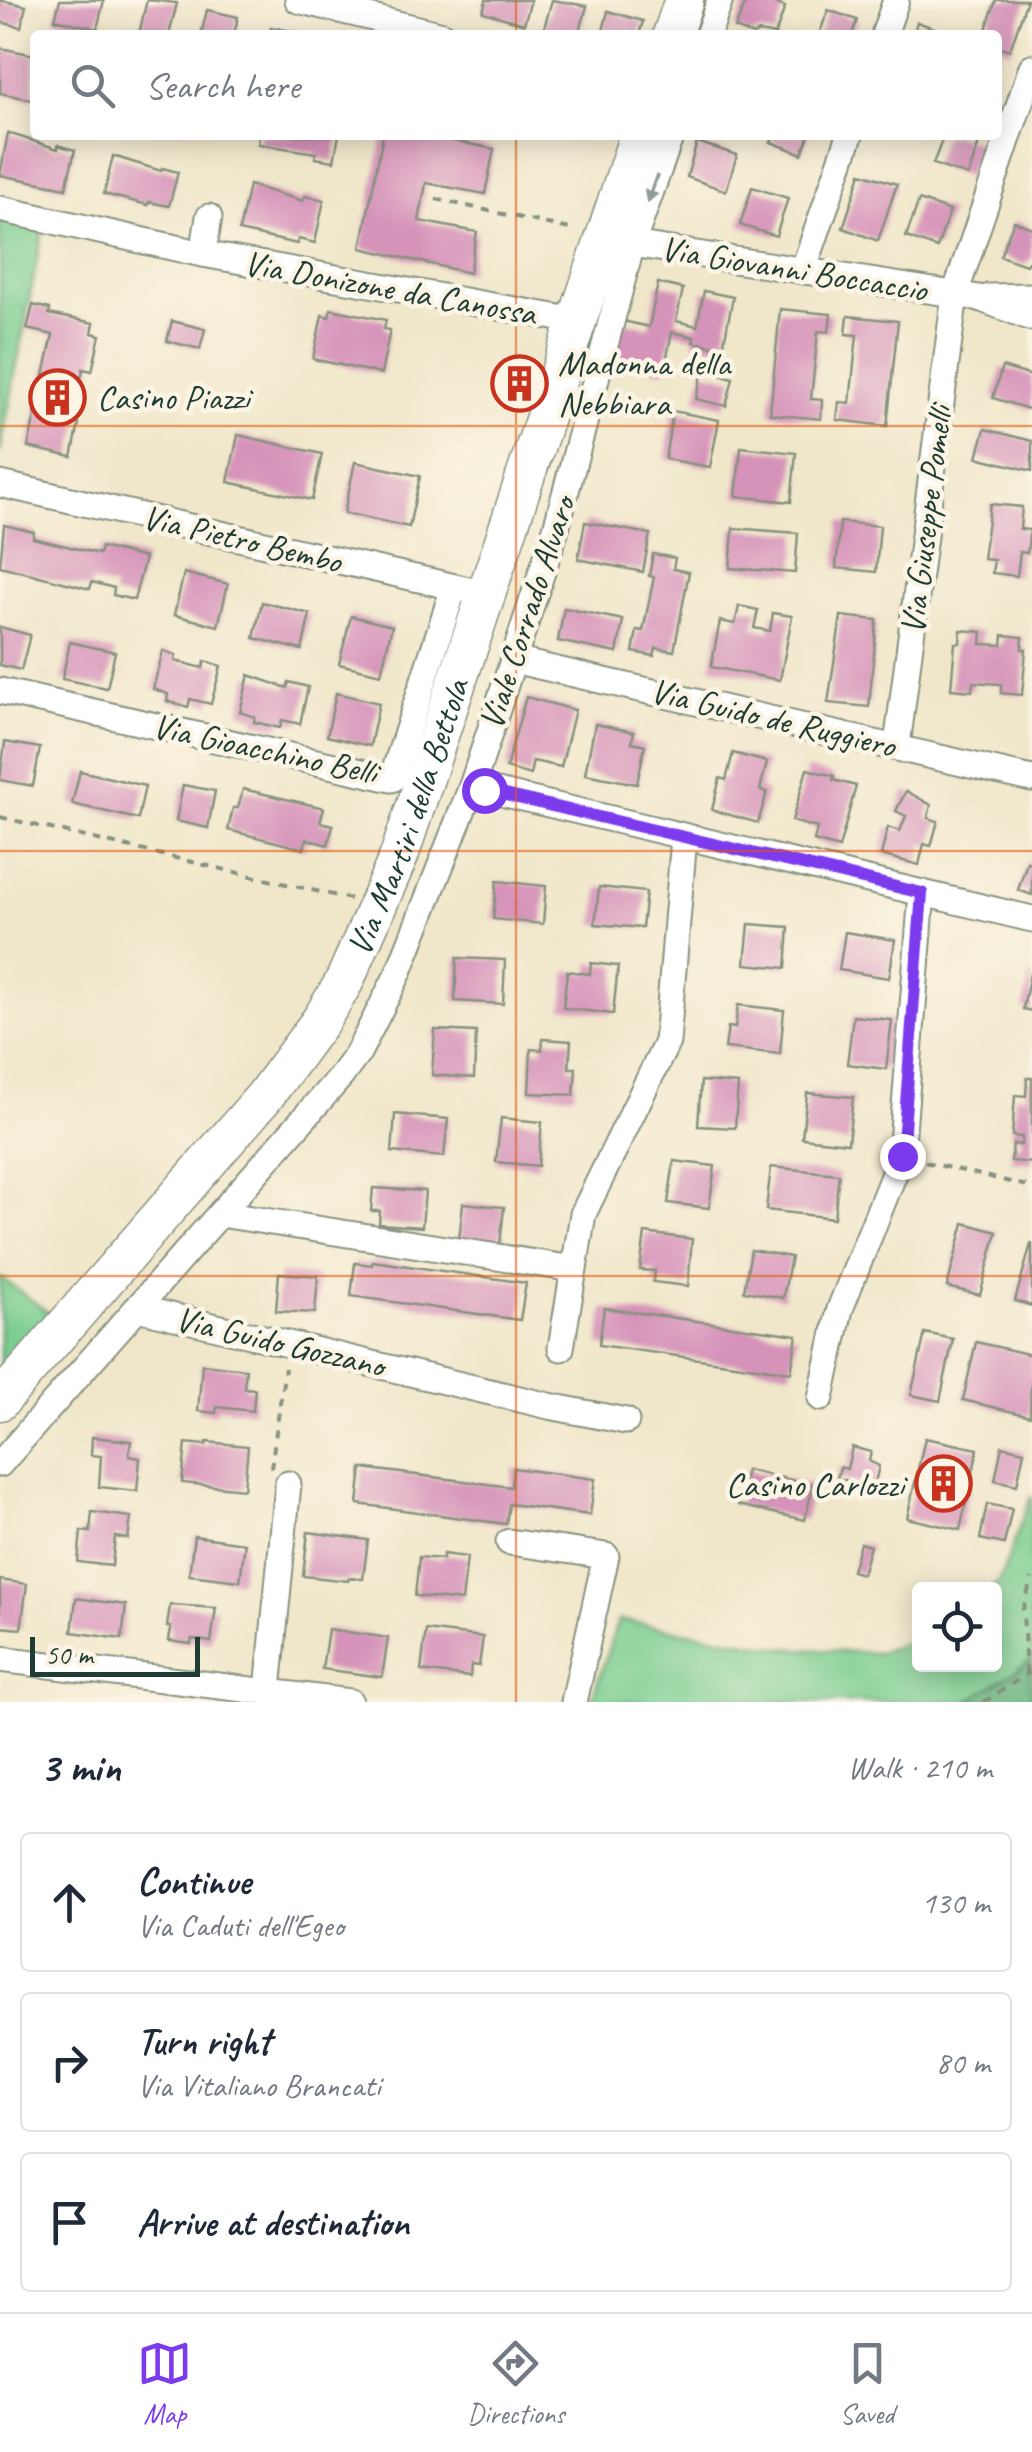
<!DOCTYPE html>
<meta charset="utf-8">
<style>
:root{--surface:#fff;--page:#f2f2f3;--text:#1f2937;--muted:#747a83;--line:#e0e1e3;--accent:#7c3aed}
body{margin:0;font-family:Caveat,sans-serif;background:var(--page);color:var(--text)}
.controls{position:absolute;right:30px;bottom:30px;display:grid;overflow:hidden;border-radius:10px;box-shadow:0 5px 25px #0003}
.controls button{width:90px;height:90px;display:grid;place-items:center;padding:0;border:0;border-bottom:2px solid var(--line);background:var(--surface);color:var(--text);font:50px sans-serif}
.scale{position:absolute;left:30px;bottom:25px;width:170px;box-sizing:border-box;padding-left:10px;border:5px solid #1f3d34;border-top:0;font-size:28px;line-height:35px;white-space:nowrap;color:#1f3d34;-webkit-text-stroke:8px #fcf5e5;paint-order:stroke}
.stop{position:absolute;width:30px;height:30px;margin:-22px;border:8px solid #7c3aed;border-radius:50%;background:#fff}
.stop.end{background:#7c3aed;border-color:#fff;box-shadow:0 2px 10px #0008}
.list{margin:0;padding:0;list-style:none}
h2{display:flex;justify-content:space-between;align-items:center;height:130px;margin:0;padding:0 40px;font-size:42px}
h2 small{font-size:32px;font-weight:400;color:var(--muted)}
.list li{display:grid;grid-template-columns:65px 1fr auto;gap:30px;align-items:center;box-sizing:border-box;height:140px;margin:0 20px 20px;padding:0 20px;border:2px solid var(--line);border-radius:10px}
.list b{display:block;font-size:38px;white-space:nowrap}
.list p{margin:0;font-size:32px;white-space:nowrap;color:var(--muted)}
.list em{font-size:32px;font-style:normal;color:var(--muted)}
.icon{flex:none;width:55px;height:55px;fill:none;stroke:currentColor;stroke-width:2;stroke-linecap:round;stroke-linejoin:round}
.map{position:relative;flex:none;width:1032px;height:1702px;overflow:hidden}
.search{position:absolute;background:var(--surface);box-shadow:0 5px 25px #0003;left:30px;right:30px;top:30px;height:110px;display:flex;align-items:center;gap:25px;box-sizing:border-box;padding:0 35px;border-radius:10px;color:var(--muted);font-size:38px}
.sheet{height:610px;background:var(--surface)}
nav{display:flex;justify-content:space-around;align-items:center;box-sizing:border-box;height:140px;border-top:2px solid var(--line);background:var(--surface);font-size:28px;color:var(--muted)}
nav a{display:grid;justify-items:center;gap:5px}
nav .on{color:var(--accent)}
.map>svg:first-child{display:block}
.green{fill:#7acd90;stroke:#4c8562;stroke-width:2.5}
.forest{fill:#63b07a;stroke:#417657;stroke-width:2.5}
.building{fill:#d693b9}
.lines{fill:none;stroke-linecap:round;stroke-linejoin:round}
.street-casing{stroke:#88927f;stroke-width:29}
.secondary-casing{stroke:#88927f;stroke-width:41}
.path{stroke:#88927f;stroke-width:4;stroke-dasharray:8 8;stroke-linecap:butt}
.street{stroke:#fff;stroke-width:25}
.secondary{stroke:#fff;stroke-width:38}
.oneway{fill:#8f9e9a}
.route{stroke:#7c3aed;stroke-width:12}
.grid{fill:none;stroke:#de580e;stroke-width:2.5;stroke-opacity:0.55}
.labels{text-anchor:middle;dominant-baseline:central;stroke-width:9;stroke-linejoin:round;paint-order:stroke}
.street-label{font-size:35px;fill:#1f3d34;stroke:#fcf5e5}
.poi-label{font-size:35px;fill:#1f3d34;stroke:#fcf5e5;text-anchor:start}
</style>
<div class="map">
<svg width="1032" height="1702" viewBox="0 0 1032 1702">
<rect width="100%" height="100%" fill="#fcf5e5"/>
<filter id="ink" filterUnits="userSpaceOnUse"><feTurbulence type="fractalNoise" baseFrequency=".01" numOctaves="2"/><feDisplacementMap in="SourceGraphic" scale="20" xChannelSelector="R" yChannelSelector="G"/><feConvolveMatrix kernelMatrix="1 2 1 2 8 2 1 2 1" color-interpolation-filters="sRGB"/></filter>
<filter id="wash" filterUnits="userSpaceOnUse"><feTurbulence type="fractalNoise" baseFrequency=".0048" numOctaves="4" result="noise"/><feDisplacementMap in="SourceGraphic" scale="40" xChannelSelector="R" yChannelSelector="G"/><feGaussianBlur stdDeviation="2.25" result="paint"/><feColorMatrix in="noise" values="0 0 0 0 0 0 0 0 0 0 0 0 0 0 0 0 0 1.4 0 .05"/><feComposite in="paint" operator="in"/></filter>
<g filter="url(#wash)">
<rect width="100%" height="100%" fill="#f0e7ca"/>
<g class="green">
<path d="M 0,220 L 43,229 L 0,453 Z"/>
<path d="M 0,1277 L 53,1316 L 0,1377 Z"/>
<path d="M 1032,1495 L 1032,1660 L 967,1702 L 591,1702 L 618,1620 L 782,1648 L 877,1653 L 919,1639 L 920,1664 L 994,1664 L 994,1590 L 988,1589 L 999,1582 Z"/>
</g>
<path class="forest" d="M 1032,1660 L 1032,1702 L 967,1702 Z"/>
<g id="blocks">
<g class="building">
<path d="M 0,0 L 26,6 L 21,27 L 0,22 Z"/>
<path d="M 60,0 L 104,0 L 97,29 L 55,19 Z"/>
<path d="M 147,0 L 177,3 L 169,35 L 139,34 Z"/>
<path d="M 486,0 L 531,0 L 524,24 L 483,12 Z"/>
<path d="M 552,0 L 587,6 L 579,35 L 544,28 Z"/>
<path d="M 747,0 L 767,0 L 785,7 L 775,35 L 759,32 L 753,35 L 735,28 Z"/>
<path d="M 996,0 L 1027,0 L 1010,50 L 997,46 L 997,35 L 984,35 Z"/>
<path d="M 207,10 L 238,17 L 234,35 L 201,35 Z"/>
<path d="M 828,10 L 857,20 L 852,35 L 819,35 Z"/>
<path d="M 608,11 L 643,21 L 639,35 L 602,35 Z"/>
<path d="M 917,22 L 942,31 L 940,35 L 913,35 Z"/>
<path d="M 271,27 L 302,33 L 302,35 L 269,35 Z"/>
<path d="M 0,48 L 35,55 L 33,100 L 0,93 Z"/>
<path d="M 8,133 L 58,149 L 58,145 L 75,150 L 66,188 L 0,175 Z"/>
<path d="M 259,135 L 339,135 L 334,161 L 315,158 L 316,153 L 258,144 Z"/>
<path d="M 383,135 L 424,135 L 494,149 L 485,194 L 426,183 L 419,221 L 477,232 L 469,273 L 361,248 Z"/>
<path d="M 774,135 L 809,135 L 802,154 L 771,142 Z"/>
<path d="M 944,135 L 956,135 L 979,143 L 968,176 L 933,164 Z"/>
<path d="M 697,142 L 737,155 L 726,191 L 687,177 Z"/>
<path d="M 113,156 L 161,171 L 162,168 L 178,172 L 169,206 L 149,202 L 148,205 L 104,194 Z"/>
<path d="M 861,173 L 897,184 L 878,241 L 843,228 Z"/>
<path d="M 249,185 L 303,201 L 305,196 L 324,200 L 315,243 L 298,239 L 297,244 L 239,231 Z"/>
<path d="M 752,187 L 788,198 L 776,236 L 740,225 Z"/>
<path d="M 919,200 L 950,211 L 937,248 L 906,237 Z"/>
<path d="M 1014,221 L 1032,228 L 1032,261 L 1029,260 L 1026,265 L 1000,256 Z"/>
<path d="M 658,283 L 683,289 L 676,321 L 697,326 L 704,291 L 733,297 L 723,348 L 693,342 L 694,337 L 672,332 L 664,371 L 614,360 L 623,321 L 649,327 Z"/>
<path d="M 33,305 L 50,309 L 49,314 L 94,323 L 92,333 L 100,335 L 92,371 L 83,369 L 72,422 L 79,424 L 72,457 L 28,447 L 53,335 L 27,329 Z"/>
<path d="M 331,309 L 386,320 L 384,329 L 390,330 L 381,374 L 313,359 L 322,315 L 329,317 Z"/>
<path d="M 780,309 L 831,314 L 829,332 L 818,331 L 811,399 L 822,400 L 821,419 L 770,414 Z"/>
<path d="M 848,316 L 898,321 L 887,426 L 837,420 L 839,402 L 850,403 L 857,335 L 846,334 Z"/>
<path d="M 172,321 L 205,329 L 200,349 L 167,341 Z"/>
<path d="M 1002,367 L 1032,376 L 1032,410 L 993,398 Z"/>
<path d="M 703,371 L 733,378 L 726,406 L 696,399 Z"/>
<path d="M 512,372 L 532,379 L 527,393 L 507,386 Z"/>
<path d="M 673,411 L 719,420 L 710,467 L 665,459 Z"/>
<path d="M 985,429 L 1032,441 L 1032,471 L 977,457 Z"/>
<path d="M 238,435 L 322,454 L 312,500 L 228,482 Z"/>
<path d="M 741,447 L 796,453 L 791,502 L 736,496 Z"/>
<path d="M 355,462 L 420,476 L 409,527 L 344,513 Z"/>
<path d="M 990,504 L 1022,507 L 1020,529 L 1030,530 L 1027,553 L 1020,552 L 1017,576 L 992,573 L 994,560 L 983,559 Z"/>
<path d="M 585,522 L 650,534 L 643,572 L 578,559 Z"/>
<path d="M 840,522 L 880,526 L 876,572 L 836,568 Z"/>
<path d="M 4,525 L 34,532 L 33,538 L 99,554 L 101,547 L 145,558 L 134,600 L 113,595 L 114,588 L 92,582 L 90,589 L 0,566 Z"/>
<path d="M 733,528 L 798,533 L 795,573 L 730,568 Z"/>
<path d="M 653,554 L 675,558 L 673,569 L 689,572 L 674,651 L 656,648 L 654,656 L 633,652 L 637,630 L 643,631 L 654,577 L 649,576 Z"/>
<path d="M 184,573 L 228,584 L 218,626 L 174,615 Z"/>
<path d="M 262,602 L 310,614 L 302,650 L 254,638 Z"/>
<path d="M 739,606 L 758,610 L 754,628 L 770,631 L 773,613 L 792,616 L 780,680 L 711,667 L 720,621 L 735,624 Z"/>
<path d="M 564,608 L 623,620 L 617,653 L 558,641 Z"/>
<path d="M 351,616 L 392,626 L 381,674 L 339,664 Z"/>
<path d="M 841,616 L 877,620 L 869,707 L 828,703 Z"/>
<path d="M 0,627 L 30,635 L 21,670 L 0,665 Z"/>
<path d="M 961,630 L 982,632 L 981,644 L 1002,645 L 1003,635 L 1023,637 L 1022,649 L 1026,649 L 1022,695 L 1001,693 L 1001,684 L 973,682 L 972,691 L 951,689 L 955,643 L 960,643 Z"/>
<path d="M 70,642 L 115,652 L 107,688 L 62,679 Z"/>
<path d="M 163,651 L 176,655 L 175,661 L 203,668 L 205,661 L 221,666 L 211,704 L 190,699 L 188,707 L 167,701 L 168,694 L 153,689 Z"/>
<path d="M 249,675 L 287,688 L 289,682 L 308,687 L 300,724 L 282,720 L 280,728 L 254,722 L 255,717 L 240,712 Z"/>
<path d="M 336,693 L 379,703 L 370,746 L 327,736 Z"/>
<path d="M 526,697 L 575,710 L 561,767 L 533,761 L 530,775 L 506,768 Z"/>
<path d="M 595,724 L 634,732 L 632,742 L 645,745 L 637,784 L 585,774 Z"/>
<path d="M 5,742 L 40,748 L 33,786 L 0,780 Z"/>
<path d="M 733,753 L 767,762 L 760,790 L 767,792 L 758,823 L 712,810 L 720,778 L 726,780 Z"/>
<path d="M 807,769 L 834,776 L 833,780 L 856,786 L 839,848 L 814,841 L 817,828 L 792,821 Z"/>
<path d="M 80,771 L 145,786 L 138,819 L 72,804 Z"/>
<path d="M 183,785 L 215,791 L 208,828 L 176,821 Z"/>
<path d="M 243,789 L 324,808 L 320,822 L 333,825 L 328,845 L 306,839 L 304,849 L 228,830 L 233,808 L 238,808 Z"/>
<path d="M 906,791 L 931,805 L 928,818 L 938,821 L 931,846 L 924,844 L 919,865 L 881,855 L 888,827 L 900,831 L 906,816 L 896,811 Z"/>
<path d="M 1027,862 L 1032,863 L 1032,895 L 1018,890 Z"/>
<path d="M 497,881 L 546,886 L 543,924 L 493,919 Z"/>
<path d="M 599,887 L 646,892 L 642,928 L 595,924 Z"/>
<path d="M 749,924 L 789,927 L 786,968 L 745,964 Z"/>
<path d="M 845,932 L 895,940 L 889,978 L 839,970 Z"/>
<path d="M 457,958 L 505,960 L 503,1004 L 455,1001 Z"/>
<path d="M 591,963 L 618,966 L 613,1014 L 563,1008 L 567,971 L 590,974 Z"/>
<path d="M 1030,974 L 1032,974 L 1032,1011 L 1023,1009 Z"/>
<path d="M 738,1005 L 784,1010 L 780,1054 L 725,1048 L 728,1027 L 735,1028 Z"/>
<path d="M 853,1016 L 892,1020 L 886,1069 L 847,1064 Z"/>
<path d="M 435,1030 L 476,1032 L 474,1078 L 432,1075 Z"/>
<path d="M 543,1039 L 571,1041 L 569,1068 L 576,1068 L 574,1095 L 529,1093 L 531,1049 L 542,1050 Z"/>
<path d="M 1027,1078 L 1032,1078 L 1032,1163 L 1011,1161 L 1013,1144 L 1021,1145 L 1022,1137 L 1012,1136 L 1015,1095 L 1026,1096 Z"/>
<path d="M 701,1081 L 738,1084 L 735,1128 L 698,1126 Z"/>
<path d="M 807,1093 L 853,1097 L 848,1143 L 802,1138 Z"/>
<path d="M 395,1114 L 448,1119 L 444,1157 L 392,1152 Z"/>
<path d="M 501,1118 L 542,1122 L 538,1166 L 496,1162 Z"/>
<path d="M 674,1161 L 715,1166 L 709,1208 L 668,1203 Z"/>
<path d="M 771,1167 L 839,1174 L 834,1218 L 766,1210 Z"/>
<path d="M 373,1188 L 425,1191 L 422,1227 L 379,1224 L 380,1211 L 371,1211 Z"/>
<path d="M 463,1203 L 504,1207 L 500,1244 L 459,1240 Z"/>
<path d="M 964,1223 L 997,1232 L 980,1295 L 947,1287 Z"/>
<path d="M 645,1233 L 692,1239 L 688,1286 L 653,1282 L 655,1271 L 640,1270 Z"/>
<path d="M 1031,1244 L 1032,1244 L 1032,1306 L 1015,1301 Z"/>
<path d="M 751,1250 L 791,1257 L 783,1298 L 744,1291 Z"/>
<path d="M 373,1261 L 526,1283 L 520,1320 L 351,1296 L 355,1263 L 372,1265 Z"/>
<path d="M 279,1273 L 318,1276 L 315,1313 L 276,1311 Z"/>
<path d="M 604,1308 L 797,1335 L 791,1372 L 599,1345 Z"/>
<path d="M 925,1333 L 953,1339 L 940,1401 L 911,1395 Z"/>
<path d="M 976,1342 L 1032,1355 L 1030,1416 L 963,1400 Z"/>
<path d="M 202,1364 L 246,1369 L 244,1388 L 255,1389 L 253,1411 L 217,1407 L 216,1413 L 198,1411 Z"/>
<path d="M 92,1437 L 131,1441 L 129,1456 L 140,1458 L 137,1491 L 99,1487 L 101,1456 L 91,1455 Z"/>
<path d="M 925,1438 L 978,1449 L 960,1530 L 907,1518 Z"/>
<path d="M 207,1442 L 248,1446 L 244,1489 L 182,1483 L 186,1443 L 206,1445 Z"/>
<path d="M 1002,1446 L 1024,1451 L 1017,1485 L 995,1480 Z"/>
<path d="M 852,1447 L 871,1452 L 869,1461 L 879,1466 L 874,1487 L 837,1478 L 840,1467 L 847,1469 Z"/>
<path d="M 362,1468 L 511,1487 L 513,1468 L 595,1479 L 590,1515 L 509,1504 L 506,1524 L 358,1504 Z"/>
<path d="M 746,1470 L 813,1485 L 805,1520 L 738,1505 Z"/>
<path d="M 987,1504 L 1012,1509 L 1004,1544 L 980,1539 Z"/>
<path d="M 92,1512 L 131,1517 L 128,1539 L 115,1537 L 112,1566 L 78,1562 L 81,1531 L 90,1532 Z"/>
<path d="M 308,1532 L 368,1540 L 363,1579 L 349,1578 L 348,1581 L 303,1576 Z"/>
<path d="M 194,1536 L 245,1543 L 240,1581 L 189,1575 Z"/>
<path d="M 860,1543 L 870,1546 L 862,1574 L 852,1571 Z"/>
<path d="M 443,1554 L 467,1557 L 462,1601 L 415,1596 L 419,1557 L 443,1559 Z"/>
<path d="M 0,1580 L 27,1584 L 21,1629 L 0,1627 Z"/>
<path d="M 76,1598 L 126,1605 L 122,1639 L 72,1632 Z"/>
<path d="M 170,1605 L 216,1608 L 211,1642 L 192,1639 L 191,1644 L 169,1641 L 171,1627 L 167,1627 Z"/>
<path d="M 328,1629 L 388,1638 L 382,1677 L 322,1669 Z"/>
<path d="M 426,1630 L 483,1637 L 479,1666 L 471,1665 L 470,1677 L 421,1671 Z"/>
</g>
</g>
</g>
<g filter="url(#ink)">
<use href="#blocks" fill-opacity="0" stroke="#88927f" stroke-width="2.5"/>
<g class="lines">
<defs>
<g id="street">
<path d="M 298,0 L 443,35"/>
<path d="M 708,35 L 720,0"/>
<path d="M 884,35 L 896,0"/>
<path d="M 0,209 L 203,254 L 576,321"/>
<path d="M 632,244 L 979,298 L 1032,318"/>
<path d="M 203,254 L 209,217"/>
<path d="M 803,271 L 850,135"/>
<path d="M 989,297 L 1032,296"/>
<path d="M 0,484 L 468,590"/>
<path d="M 513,660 L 1032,779"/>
<path d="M 0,691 L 392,779 L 454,587"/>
<path d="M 897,746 L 955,294 L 1032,67"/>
<path d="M 472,786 L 1032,919"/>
<path d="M 220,1214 L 574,1269"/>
<path d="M 137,1308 L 341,1076 L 358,1053 L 398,974 L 472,786 L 555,532 L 632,244 L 671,135"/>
<path d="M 561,1348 L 583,1214 L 667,1042 L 684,837"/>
<path d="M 821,1398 L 840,1309 L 901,1156 L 922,893"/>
<path d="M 0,1464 L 137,1308 L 549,1406 L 626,1421"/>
<path d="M 509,1542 L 606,1556 L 574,1702"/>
<path d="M 0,1659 L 350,1702"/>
<path d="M 268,1690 L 288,1484"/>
</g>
<g id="secondary">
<path d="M 672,35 L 684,0"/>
<path id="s1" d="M 0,1401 L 264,1097 L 321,1020 L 344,982 L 399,856 L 639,135"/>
</g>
</defs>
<use href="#street" class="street-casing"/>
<use href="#secondary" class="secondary-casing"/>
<g class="path">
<path d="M 436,199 L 574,230"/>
<path d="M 0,817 L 350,899"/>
<path d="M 925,1162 L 1032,1187"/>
<path d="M 271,1468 L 285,1368"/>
<path d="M 1026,1674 L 1023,1609 L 1032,1578"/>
<path d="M 984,1702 L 1032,1671"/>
</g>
<use href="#street" class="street"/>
<use href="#secondary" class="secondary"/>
</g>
<defs><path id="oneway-solid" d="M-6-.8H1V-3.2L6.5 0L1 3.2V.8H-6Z" transform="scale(2.5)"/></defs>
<use class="oneway" href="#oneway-solid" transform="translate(652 189) rotate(110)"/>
</g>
<g class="lines" filter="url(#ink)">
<path class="route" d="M 484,790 L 922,893 L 902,1156"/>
</g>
<path class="grid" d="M 516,0 L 516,35M 516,135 L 516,1702M 0,426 L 1032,426M 0,851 L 1032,851M 0,1276 L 1032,1276"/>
<defs>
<symbol id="building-ring" viewBox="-11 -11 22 22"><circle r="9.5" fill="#fcf5e5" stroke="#c8321e" stroke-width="1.5"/><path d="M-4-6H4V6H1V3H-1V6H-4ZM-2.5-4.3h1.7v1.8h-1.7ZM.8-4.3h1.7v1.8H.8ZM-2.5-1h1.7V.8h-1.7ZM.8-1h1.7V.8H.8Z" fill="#c8321e"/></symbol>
</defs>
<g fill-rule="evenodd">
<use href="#building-ring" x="488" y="352" width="63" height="63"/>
<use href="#building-ring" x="26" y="366" width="63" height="63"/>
<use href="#building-ring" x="912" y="1452" width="63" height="63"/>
</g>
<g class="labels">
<g class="street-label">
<text transform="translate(794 269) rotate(9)">Via Giovanni Boccaccio</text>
<text transform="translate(390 288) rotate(10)">Via Donizone da Canossa</text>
<text transform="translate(926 520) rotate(-83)">Via Giuseppe Pomelli</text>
<text transform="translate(242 539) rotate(13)">Via Pietro Bembo</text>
<text transform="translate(527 613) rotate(-72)">Viale Corrado Alvaro</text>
<text transform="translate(773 718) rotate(13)">Via Guido de Ruggiero</text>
<text transform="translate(265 749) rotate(12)">Via Gioacchino Belli</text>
<text stroke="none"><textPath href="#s1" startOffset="720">Via Martiri della Bettola</textPath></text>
<text transform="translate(280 1342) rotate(13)">Via Guido Gozzano</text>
</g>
<g class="poi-label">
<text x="558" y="363">Madonna della<tspan x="558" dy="40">Nebbiara</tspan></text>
<text x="97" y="397">Casino Piazzi</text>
<text x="904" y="1484" text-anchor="end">Casino Carlozzi</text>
</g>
</g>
</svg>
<div class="controls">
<button><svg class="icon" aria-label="locate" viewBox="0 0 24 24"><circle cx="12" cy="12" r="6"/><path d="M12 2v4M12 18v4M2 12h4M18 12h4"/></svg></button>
</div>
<div class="scale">50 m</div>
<div class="stop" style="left:484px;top:790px"></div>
<div class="stop end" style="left:902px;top:1156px"></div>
<div class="search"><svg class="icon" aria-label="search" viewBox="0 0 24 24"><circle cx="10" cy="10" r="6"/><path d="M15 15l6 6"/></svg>Search here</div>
</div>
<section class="sheet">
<h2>3 min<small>Walk · 210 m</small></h2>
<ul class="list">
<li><svg class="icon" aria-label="ahead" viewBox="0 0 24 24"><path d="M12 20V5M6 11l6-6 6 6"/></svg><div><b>Continue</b><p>Via Caduti dell'Egeo</p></div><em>130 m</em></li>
<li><svg class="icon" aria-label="right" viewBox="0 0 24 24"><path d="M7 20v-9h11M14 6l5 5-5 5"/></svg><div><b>Turn right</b><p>Via Vitaliano Brancati</p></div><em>80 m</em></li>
<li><svg class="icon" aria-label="arrive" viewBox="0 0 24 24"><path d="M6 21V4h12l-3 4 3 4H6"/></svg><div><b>Arrive at destination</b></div></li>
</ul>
</section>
<nav>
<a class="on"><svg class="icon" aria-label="map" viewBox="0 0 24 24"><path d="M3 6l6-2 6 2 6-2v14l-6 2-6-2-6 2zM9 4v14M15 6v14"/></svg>Map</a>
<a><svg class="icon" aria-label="directions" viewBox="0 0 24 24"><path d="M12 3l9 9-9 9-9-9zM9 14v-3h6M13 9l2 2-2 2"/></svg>Directions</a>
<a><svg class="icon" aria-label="saved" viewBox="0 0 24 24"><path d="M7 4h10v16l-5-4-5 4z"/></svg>Saved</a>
</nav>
